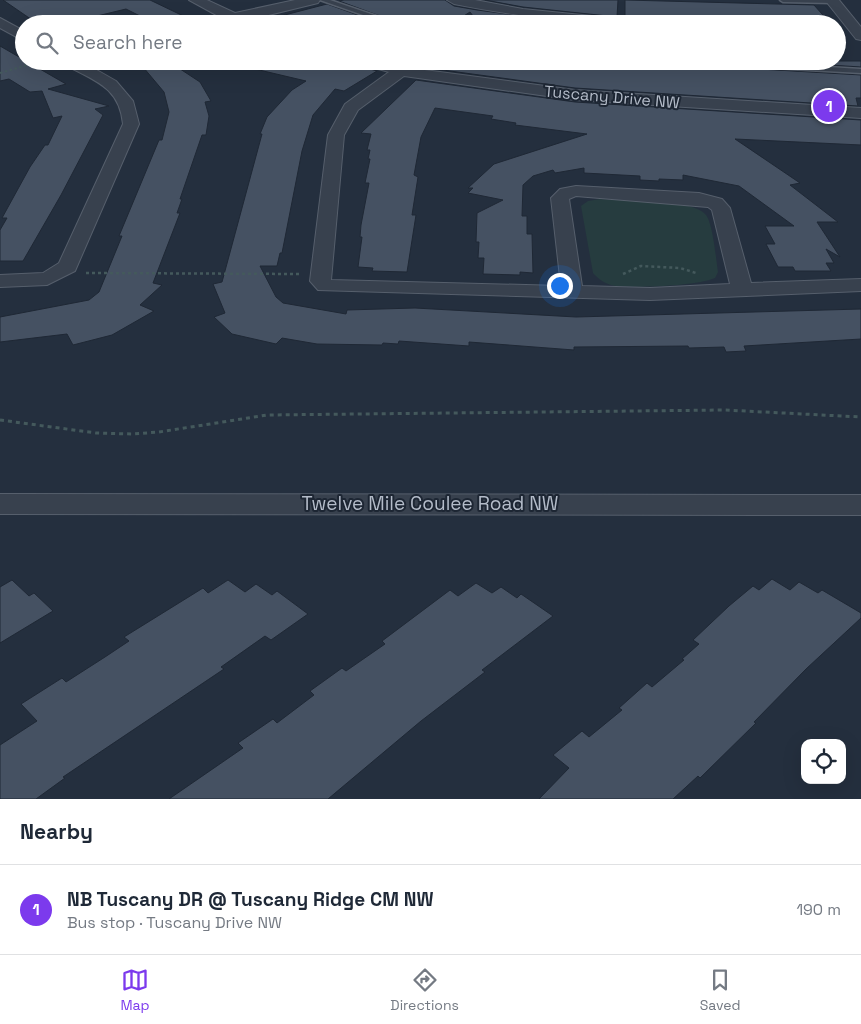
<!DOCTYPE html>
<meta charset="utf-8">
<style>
:root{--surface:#fff;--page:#f2f2f3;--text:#1f2937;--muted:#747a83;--line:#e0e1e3;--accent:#7c3aed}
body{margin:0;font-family:"Space Grotesk",sans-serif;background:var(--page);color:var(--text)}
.controls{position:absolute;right:15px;bottom:15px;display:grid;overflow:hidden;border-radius:10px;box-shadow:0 5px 20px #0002}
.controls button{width:45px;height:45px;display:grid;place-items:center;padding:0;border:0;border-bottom:1px solid var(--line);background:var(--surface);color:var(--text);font:25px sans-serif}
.you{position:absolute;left:559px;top:285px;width:18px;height:18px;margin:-12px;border:4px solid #fff;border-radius:50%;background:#1a73e8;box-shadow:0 0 0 8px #1a73e833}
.badge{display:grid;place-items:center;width:32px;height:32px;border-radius:50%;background:var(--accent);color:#fff;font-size:16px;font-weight:700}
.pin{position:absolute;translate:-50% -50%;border:2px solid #fff;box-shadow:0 1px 5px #0006}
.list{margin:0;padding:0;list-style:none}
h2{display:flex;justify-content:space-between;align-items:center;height:65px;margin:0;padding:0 20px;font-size:21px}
h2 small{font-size:16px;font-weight:400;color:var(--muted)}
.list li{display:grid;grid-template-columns:32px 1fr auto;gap:15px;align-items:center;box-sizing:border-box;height:90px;padding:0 20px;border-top:1px solid var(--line)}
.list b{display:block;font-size:19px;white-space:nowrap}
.list p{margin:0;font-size:16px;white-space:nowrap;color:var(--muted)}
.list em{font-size:16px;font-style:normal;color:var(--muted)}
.icon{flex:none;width:28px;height:28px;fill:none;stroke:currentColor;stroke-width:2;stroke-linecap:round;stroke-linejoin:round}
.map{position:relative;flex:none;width:861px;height:799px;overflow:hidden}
.search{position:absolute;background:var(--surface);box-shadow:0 5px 20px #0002;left:15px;right:15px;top:15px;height:55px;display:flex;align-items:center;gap:12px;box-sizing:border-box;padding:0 18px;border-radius:28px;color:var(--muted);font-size:19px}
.sheet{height:155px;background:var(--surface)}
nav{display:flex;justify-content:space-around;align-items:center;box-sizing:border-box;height:70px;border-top:1px solid var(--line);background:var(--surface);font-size:14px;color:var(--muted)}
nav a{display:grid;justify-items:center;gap:2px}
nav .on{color:var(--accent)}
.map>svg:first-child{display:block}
.green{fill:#263c3f}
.building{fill:#455162;stroke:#1f2835}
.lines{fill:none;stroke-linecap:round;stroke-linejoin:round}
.service-casing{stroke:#565f6c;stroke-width:3}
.minor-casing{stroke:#565f6c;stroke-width:2}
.tertiary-casing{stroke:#565f6c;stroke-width:2}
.path-far2{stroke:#44595c;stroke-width:2;stroke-dasharray:2.5 2.5;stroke-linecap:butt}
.path-far1{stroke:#44595c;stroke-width:2.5;stroke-dasharray:3 3;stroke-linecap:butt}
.path{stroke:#44595c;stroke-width:3;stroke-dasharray:4 4;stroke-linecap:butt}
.service{fill:#38414e;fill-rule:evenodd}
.minor{fill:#38414e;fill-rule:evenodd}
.tertiary{fill:#38414e;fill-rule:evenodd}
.labels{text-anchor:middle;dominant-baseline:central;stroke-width:4;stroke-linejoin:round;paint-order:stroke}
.far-street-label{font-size:16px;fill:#b4bcc9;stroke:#1d2633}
.street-label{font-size:19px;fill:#b4bcc9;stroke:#1d2633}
</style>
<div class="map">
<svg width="861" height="799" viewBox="0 0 861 799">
<rect width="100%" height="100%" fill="#242f3e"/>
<path class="green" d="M 600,199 C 623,201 693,198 706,215 C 713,224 716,259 718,272 L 715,278 C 697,286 637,288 616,286 C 607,285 599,280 593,273 L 581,206 L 588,201 Z"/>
<g class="building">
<path d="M 3,0 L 150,0 L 198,23 L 156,24 L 126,9 L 64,24 L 38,24 Z"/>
<path d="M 344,0 L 445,0 L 454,6 L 477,10 L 582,24 L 479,24 L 470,12 L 456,21 L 433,17 L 418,24 L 402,24 L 339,1 Z"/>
<path d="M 485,0 L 618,0 L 617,17 L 523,7 Z"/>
<path d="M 625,0 L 814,5 L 830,23 L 625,16 Z"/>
<path d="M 327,4 L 383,24 L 278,24 L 277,17 Z"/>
<path d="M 0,46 L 66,84 L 48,89 L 109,106 L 95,109 L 103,115 L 61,195 L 23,261 L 0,261 L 0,230 L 7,218 L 2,218 L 30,167 L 45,145 L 48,145 L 62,116 L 53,118 L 42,91 L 30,92 L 9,79 L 0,81 Z"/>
<path d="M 138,61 L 168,61 L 200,82 L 211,101 L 205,102 L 209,116 L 206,135 L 202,135 L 180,199 L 182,199 L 177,213 L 180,213 L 153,283 L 162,285 L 140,305 L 154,311 L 112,335 L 73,345 L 67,334 L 0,342 L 0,317 L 89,300 L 99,292 L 122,236 L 119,236 L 159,140 L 162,140 L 169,112 L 164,92 Z"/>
<path d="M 256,61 L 356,61 L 360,66 L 377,71 L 344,91 L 335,89 L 313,115 L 302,151 L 282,253 L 280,253 L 277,266 L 260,266 L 276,297 L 283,303 L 346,314 L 347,310 L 415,308 L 576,317 L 861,309 L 861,339 L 744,346 L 746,351 L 726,352 L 724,347 L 689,348 L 688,346 L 574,347 L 574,350 L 469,342 L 469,346 L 399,341 L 398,344 L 383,343 L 382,345 L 317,344 L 282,338 L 276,344 L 232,334 L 214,317 L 225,313 L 213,284 L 222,282 L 262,134 L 260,134 L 267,117 L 292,90 L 306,81 L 255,69 Z"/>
<path d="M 435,61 L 499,61 L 551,67 L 555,61 L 625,61 L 861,75 L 861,98 L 856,98 L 858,106 L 575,88 L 428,68 Z"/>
<path d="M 767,61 L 861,61 L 861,67 Z"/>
<path d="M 416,80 L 575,102 L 861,120 L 861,145 L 735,139 L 800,183 L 790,185 L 838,222 L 817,222 L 840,257 L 826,249 L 834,263 L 826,263 L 831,271 L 795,271 L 793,267 L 778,267 L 766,244 L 775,244 L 765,226 L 794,226 L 739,186 L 683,175 L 683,180 L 659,179 L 659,181 L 640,180 L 640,176 L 584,173 L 584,168 L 555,173 L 553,170 L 533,176 L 523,185 L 522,216 L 527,216 L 527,234 L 532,234 L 533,273 L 520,272 L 520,275 L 483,274 L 484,258 L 478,258 L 479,242 L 476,242 L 477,213 L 503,200 L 468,193 L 473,188 L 468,188 L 494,164 L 587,134 L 515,125 L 516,123 L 491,119 L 493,116 L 435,108 L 421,137 L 414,175 L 418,177 L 412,215 L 416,215 L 407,272 L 372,271 L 373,268 L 358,267 L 362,237 L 360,237 L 361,225 L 369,183 L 365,183 L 370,159 L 368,159 L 370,150 L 367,150 L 371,134 L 361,133 Z"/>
<path d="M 772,579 L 790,590 L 799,582 L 818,593 L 822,590 L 861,613 L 861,618 L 806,669 L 754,722 L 756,723 L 700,778 L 698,776 L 673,799 L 539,799 L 569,768 L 553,755 L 582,731 L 589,737 L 622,710 L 619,708 L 647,683 L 652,687 L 684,660 L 682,659 L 699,644 L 693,640 L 729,606 L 753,586 L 759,590 Z"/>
<path d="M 12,580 L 29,596 L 34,593 L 53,611 L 0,643 L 0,587 Z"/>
<path d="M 228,580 L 245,592 L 256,584 L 272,595 L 277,591 L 308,614 L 271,640 L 265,636 L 221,667 L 224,669 L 63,777 L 65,778 L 36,799 L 0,799 L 0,745 L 37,721 L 21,704 L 62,678 L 66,682 L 105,657 L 129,641 L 124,637 L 203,588 L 208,593 Z"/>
<path d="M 476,583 L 492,593 L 501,587 L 517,598 L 521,594 L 553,616 L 482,670 L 485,672 L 421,721 L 328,799 L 169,799 L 243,748 L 238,743 L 273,719 L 277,723 L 314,695 L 310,691 L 342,668 L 346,671 L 385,644 L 382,641 L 450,590 L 458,596 Z"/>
</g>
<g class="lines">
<defs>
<g id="service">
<path d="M 320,0 L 330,0 L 400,24 L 389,24 Z"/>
<path d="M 780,0 L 835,0 L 835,1 L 832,3 L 783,2 Z"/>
<path d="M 681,61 L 731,61 L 861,69 L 861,73 L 685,63 Z"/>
</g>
<g id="minor">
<path d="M 189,0 L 207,0 L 235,13 L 295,0 L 320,0 L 318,3 L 236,23 L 199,24 L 201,21 L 220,17 Z"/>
<path d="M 447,0 L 475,0 L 523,9 L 631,20 L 638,24 C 575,24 516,16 454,4 Z"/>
<path d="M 825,0 L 839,0 L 861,27 L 861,40 L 856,39 Z"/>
<path d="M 0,18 L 24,31 L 24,41 L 0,28 Z"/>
<path d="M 61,61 L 81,61 L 116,81 L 133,101 L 139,124 L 75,271 L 47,285 L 0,287 L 0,275 L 43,273 L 59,263 L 123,124 C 120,93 103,84 77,71 C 71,68 65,66 61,61 Z"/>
<path d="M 358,61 L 383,61 L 402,67 L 575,90 L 861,108 L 861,118 L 575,100 L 404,76 L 358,110 L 344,135 L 331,280 L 561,286 L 551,198 L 560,189 L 576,186 L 699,193 L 722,199 L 730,208 L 751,283 L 861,279 L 861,291 L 650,300 L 318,290 L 310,281 L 328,135 L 345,104 L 389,72 L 360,64 ZM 576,196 L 708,207 L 712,210 L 730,284 L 650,288 L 582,286 L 569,199 Z"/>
</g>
<path id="tertiary" d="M 0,494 L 861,495 L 861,515 L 0,514 Z"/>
</defs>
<use href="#service" class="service-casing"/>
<use href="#minor" class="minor-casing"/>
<use href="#tertiary" class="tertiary-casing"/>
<path class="path-far2" d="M 0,73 L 41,61"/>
<g class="path-far1">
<path d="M 86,273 L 300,274"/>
<path d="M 623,274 L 641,266 L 680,268 L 696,273"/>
</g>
<path class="path" d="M 0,420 L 96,433 L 132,434 L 159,432 L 267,415 L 725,410 L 861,417"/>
<use href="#service" class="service"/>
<use href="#minor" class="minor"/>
<use href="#tertiary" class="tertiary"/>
</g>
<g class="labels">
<g class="far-street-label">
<text transform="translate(612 97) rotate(5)">Tuscany Drive NW</text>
</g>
<g class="street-label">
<text x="430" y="503">Twelve Mile Coulee Road NW</text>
</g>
</g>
</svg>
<div class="controls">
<button><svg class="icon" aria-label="locate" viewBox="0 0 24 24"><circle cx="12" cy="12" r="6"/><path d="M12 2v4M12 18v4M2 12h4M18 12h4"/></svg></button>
</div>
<div class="you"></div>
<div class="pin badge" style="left:829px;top:106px">1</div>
<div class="search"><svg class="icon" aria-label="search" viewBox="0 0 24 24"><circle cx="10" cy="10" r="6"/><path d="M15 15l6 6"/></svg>Search here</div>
</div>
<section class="sheet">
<h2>Nearby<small></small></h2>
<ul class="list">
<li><span class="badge">1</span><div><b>NB Tuscany DR @ Tuscany Ridge CM NW</b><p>Bus stop · Tuscany Drive NW</p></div><em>190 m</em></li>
</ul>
</section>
<nav>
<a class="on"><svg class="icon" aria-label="map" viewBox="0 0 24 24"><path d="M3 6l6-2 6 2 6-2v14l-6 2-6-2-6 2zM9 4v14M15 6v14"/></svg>Map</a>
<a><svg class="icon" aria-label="directions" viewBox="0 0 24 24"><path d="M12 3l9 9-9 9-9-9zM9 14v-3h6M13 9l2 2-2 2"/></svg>Directions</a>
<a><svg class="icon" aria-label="saved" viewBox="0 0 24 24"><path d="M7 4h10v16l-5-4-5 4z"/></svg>Saved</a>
</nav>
